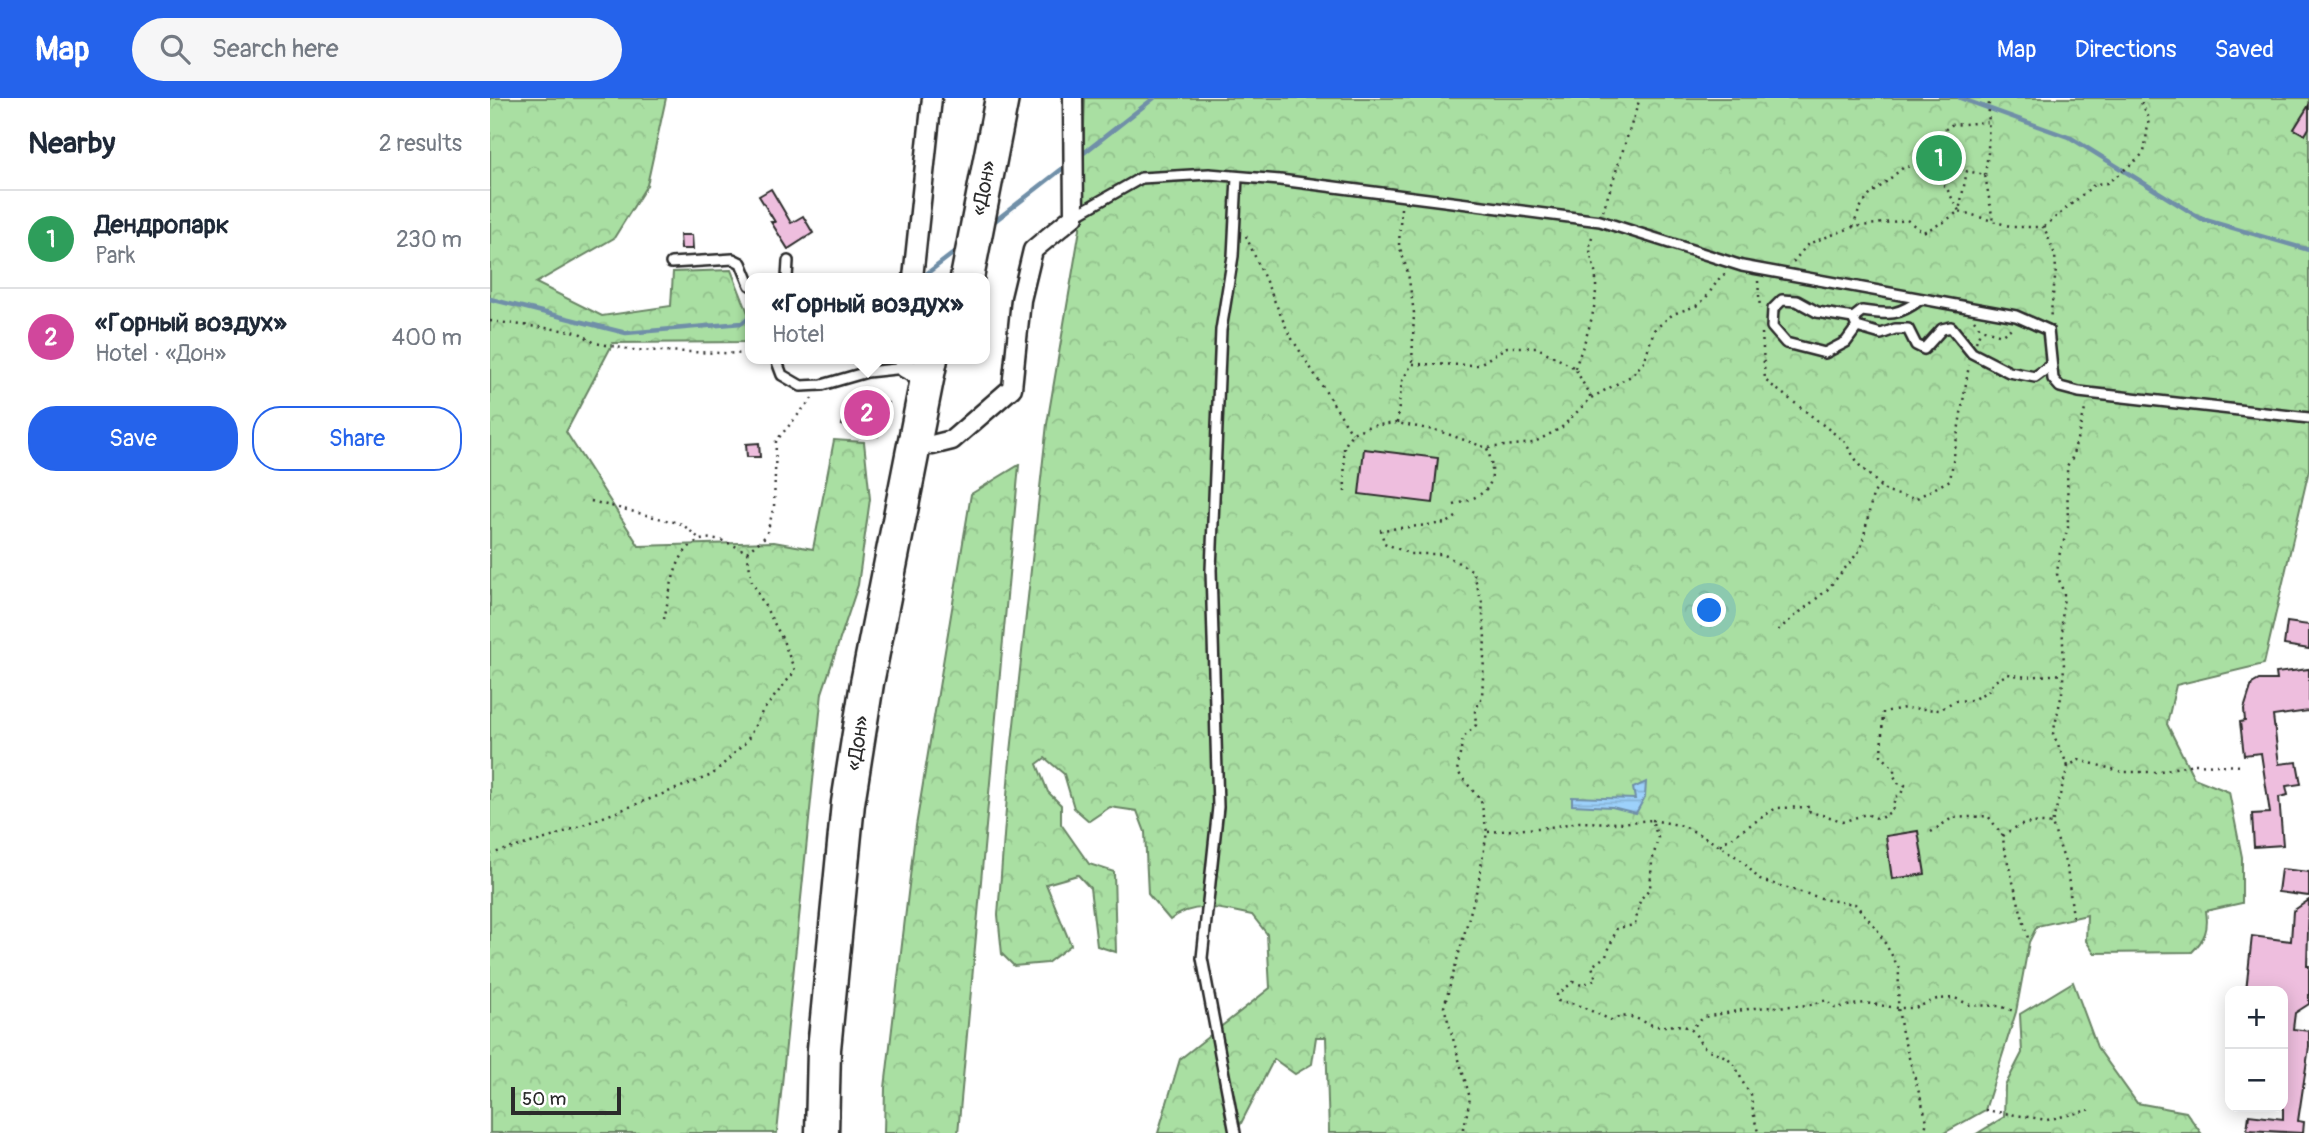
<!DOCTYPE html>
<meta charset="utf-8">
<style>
:root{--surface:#fff;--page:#f6f6f7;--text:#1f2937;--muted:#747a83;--line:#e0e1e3;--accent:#2563eb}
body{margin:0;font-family:Pangolin,sans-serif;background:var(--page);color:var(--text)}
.controls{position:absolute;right:21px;bottom:21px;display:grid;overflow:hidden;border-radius:14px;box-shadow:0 4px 18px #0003}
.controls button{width:63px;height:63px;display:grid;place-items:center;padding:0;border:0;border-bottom:2px solid var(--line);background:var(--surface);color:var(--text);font:35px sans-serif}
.scale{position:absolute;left:21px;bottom:18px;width:110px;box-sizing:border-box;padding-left:7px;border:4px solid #2b2b2b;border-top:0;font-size:19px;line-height:24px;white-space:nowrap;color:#2b2b2b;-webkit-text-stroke:5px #fff;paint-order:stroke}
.you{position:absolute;left:1220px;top:513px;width:24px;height:24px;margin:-18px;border:5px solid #fff;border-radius:50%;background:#1a73e8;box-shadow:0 0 0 10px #1a73e833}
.badge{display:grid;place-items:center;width:46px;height:46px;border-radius:50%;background:var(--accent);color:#fff;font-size:23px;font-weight:700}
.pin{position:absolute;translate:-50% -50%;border:4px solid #fff;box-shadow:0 2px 7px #0006}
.popup{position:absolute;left:255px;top:175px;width:245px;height:91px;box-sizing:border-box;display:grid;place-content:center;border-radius:14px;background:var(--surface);filter:drop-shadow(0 2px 5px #0005);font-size:23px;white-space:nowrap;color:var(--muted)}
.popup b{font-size:26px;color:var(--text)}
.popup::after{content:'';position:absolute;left:50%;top:100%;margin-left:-14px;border:14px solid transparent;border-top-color:var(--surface)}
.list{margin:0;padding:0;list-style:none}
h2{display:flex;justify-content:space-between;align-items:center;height:91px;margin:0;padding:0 28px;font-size:30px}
h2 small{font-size:23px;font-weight:400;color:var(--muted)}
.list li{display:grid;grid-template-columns:46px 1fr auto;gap:21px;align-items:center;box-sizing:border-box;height:98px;padding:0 28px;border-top:2px solid var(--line)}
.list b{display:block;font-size:26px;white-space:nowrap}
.list p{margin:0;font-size:23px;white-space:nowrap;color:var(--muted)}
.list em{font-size:23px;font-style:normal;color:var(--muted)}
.actions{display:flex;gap:14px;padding:21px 28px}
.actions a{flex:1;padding:16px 0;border:2px solid var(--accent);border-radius:28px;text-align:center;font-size:24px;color:var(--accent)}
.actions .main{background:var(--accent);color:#fff}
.icon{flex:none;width:38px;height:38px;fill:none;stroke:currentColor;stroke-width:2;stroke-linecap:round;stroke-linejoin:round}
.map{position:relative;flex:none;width:1819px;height:1035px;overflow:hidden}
header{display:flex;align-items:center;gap:42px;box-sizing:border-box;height:98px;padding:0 35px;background:var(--accent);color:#fff}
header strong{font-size:33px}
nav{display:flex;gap:38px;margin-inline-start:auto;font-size:24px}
.search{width:490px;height:63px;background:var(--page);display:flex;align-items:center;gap:18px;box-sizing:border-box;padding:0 24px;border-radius:38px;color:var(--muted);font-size:26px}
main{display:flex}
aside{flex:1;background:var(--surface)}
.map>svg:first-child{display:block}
.forest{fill:url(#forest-crowns);stroke:#6a8566;stroke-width:2}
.water{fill:url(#water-rules);stroke:#6f8fa8;stroke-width:2}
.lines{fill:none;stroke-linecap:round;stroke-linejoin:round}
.stream{stroke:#6f8fa8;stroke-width:4.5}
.building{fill:#eebede;stroke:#2b2b2b;stroke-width:2}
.lane-casing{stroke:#2b2b2b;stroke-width:14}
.street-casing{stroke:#2b2b2b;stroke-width:23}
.highway-casing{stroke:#2b2b2b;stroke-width:37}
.path{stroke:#2b2b2b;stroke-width:2.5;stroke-dasharray:2 5;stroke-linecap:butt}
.lane{stroke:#fff;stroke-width:9}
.street{stroke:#fff;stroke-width:18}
.highway{stroke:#fff;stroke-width:32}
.labels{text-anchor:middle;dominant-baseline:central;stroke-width:5;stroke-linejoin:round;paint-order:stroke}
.street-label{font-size:21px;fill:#2b2b2b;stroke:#fff}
</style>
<header>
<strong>Map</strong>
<div class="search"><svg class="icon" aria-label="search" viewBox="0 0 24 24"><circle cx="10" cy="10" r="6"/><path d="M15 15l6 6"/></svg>Search here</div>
<nav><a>Map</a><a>Directions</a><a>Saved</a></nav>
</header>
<main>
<aside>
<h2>Nearby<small>2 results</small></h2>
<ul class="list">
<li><span class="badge" style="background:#2e9e5b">1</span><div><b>Дендропарк</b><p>Park</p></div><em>230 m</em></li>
<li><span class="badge" style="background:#d1479c">2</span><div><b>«Горный воздух»</b><p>Hotel · «Дон»</p></div><em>400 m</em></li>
</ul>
<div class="actions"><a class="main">Save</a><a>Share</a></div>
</aside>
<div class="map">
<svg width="1819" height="1035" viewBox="0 0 1819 1035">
<defs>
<pattern id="forest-crowns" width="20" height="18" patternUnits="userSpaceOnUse" patternTransform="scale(1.75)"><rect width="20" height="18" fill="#a9dfa2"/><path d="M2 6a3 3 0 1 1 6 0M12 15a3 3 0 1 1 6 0" fill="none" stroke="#92c08c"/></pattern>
<pattern id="water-rules" width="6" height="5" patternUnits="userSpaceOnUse" patternTransform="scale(1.75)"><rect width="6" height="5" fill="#9dd1fb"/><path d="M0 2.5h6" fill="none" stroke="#87b4d7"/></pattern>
</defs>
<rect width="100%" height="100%" fill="#fff"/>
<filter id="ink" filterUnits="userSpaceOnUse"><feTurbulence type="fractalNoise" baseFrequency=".0143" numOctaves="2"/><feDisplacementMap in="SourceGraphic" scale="14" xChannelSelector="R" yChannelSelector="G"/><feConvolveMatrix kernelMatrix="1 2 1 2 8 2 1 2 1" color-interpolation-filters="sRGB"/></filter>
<g filter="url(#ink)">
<g class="forest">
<path d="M 0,0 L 176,0 L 157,87 L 124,140 L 46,185 L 112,218 L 181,208 L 183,174 L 241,172 L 260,220 L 260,244 L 123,245 L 76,334 L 149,448 L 284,444 L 323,451 L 344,342 L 374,344 L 380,401 L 368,487 L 332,595 L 287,1035 L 0,1035 Z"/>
<path d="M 595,0 L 1819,0 L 1819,372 L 1774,566 L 1686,587 L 1677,626 L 1704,680 L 1739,694 L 1752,759 L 1752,805 L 1716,813 C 1719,831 1715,841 1702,854 L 1604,855 L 1596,843 L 1597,817 L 1547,828 L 1539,844 L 1526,914 L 1495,1012 L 1454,1035 L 839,1035 L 836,939 L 826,939 L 822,966 L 805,976 L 784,961 L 746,1035 L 668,1035 L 690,961 L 780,890 L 777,836 L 762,817 C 733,811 704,802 680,822 L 658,796 L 655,734 L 647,713 L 620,709 L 599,723 L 584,710 L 574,676 L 555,660 L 547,666 L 558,694 L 571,707 L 571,726 L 599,766 L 624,774 L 626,854 L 607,848 L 600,790 L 588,777 L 556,786 L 581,847 L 557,865 L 524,868 L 512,856 L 508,817 L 519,672 L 557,326 L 590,131 Z"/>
<path d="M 529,367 L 468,1035 L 394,1035 L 395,990 L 426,728 L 481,396 Z"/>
<path d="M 1583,884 L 1607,949 L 1647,1005 L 1696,1014 L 1711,1035 L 1488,1035 L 1514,1019 L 1515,988 L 1532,955 L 1530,916 Z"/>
</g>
<path class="water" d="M 1156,684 L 1155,699 L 1146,715 L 1122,709 L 1082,707 L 1082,699 L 1145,701 L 1143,690 Z"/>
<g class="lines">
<g class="stream">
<path d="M 1470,0 L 1581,40 L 1712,121 L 1819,152"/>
<path d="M 590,58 L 664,0"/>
<path d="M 501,126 L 577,67"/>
<path d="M 431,180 L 469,151"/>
<path d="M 0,201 L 136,235 L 252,225 L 260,218"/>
</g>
</g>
<g class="building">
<path d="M 1819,7 L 1819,30 L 1815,37 L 1804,31 Z"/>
<path d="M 281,91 L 301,125 L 313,118 L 323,135 L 298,151 L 281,124 L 285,124 L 269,98 Z"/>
<path d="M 190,137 L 202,137 L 203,151 L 191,151 Z"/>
<path d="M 362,294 L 398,305 L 388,338 L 352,327 Z"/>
<path d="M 269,345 L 270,359 L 257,359 L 256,346 Z"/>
<path d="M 874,351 L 948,360 L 943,405 L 869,396 Z"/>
<path d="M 1797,524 L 1819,527 L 1819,551 L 1794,547 Z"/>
<path d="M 1819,571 L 1819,613 L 1783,618 L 1789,666 L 1807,664 L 1811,686 L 1796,688 L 1798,697 L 1789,699 L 1793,747 L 1764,749 L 1762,716 L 1780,715 L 1771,655 L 1754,657 L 1750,624 L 1755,623 L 1754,611 L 1762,586 L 1769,582 L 1787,582 L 1786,575 Z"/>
<path d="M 1428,733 L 1435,776 L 1402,781 L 1396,738 Z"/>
<path d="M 1791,771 L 1819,774 L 1819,798 L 1788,794 Z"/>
<path d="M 1819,802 L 1817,868 L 1819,868 L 1819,906 L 1805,915 L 1803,931 L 1819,933 L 1819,949 L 1808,1023 L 1814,1024 L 1813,1035 L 1757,1032 L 1759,1017 L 1793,1021 L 1793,893 L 1756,893 L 1762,838 L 1801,843 L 1803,813 Z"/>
</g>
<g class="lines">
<defs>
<g id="lane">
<path d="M 584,118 L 651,80 L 719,76 L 790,82 L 1110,123 L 1252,168 L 1526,218 L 1558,232 L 1563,281 L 1570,289 L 1589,294 L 1819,320"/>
<path d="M 181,165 L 243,161 L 251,165 L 260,187"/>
<path d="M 297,180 L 298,163"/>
<path d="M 1431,201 C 1408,218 1400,217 1372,213 L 1363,220 L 1367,229 L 1391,236 L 1405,231 L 1418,231 L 1426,247 L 1434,251 L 1452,231 L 1461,229 L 1482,255 L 1519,274 L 1545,279 L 1560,268"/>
<path d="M 1363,220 L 1327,214 L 1307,203 L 1292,202 L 1283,211 L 1282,229 L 1296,245 L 1335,255 L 1356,244 L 1367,229"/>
<path d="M 286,261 L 292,277 L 311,288 L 332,287 L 377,274 L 415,270"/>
<path d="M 745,1035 L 712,860 L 728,709 L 721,472 L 731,232 L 743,158 L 747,79"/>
</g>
<g id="street">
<path d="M 423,180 L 442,0"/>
<path d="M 415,261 L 415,270 L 437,282"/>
<path d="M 442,347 L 462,342 L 522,290 L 531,202 L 543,152 L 584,118 L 583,0"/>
</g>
<g id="highway">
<path d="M 477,180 L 512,0"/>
<path d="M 332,1035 L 334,951 L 358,705 L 377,585 L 441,261"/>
</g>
</defs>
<use href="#lane" class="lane-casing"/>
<use href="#street" class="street-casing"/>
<use href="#highway" class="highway-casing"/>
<g class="path">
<path d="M 1426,68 L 1432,49 L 1461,27 L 1498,24"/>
<path d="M 1634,72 L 1654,55 L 1659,20 L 1649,0"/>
<path d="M 1495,77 L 1498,55 L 1499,0"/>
<path d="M 911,110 L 909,147 L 918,175 L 924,215 L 922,266"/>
<path d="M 1113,113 L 1150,0"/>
<path d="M 1363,129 L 1370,110 L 1379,98 L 1414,69 L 1426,68 L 1456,89 L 1469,113 L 1477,73 L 1495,77 L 1503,123"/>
<path d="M 1554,129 L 1605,86 L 1617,85 L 1633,73"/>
<path d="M 756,138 L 799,236 L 862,335"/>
<path d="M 1303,164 L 1318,146 L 1363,129 L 1417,122 L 1433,134 L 1454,124 L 1469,113 L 1523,129 L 1554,129 L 1565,157 L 1566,172 L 1560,222"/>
<path d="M 1268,183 L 1270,211"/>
<path d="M 1484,222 L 1491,231 L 1512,237 L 1523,229"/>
<path d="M 0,223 L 88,234 L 105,245 L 143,252 L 260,256"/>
<path d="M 1272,235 L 1275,282 L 1354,343 L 1370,368 L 1397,394 L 1425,401 L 1460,382 L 1479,267"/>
<path d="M 1486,244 L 1491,231"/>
<path d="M 1085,270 C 1095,242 1107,214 1106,184 C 1106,165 1094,153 1104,135"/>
<path d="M 907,325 L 912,283 L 922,266 L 988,267 L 1017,249 L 1046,249 L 1085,270 L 1101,300"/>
<path d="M 855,394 L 854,349 L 862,335 L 880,328 L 907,325 L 949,333 L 997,350 L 1043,345 L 1071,330 L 1101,300 L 1141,278 L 1154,264 L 1164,232 L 1183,216 L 1206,208 L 1215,201 L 1231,178 L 1237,175"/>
<path d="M 101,403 L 192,426 L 210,441"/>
<path d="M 964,407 C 998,397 1010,387 997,350"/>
<path d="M 966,419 L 957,425 L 891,432 L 894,445 L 920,456 L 953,456 L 983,473 L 992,505 L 995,540 L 992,599 L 985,613 L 986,627 L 973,640 L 967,673 L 991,703 L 997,734 L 988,787 L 954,909 L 980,1000 L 973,1035"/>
<path d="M 174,521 C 181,492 185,435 226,441 C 236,443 247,449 257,454 L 276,438 L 284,409 L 286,343 L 324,298"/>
<path d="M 1288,532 L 1337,492 L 1371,451 L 1383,396 L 1390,388"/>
<path d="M 1578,668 L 1563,636 L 1572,595 L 1574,569 L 1572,522 L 1574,496 L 1567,476 L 1569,458 L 1578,430 L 1577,368 L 1582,360 L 1596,308"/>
<path d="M 1162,722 L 1194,728 L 1230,748 L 1251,762 L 1270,782 L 1338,802 L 1365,806 L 1387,831 L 1409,870 L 1408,910 L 1375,905 L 1345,910 L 1337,902 L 1320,907 L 1264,910 L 1214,919 L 1201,931"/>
<path d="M 998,734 L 1060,729 L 1089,724 L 1129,725 L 1162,722 L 1168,740 L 1162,764 L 1160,790 L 1150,802 L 1145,827 L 1127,830 L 1116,858 L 1102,868 L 1106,881 L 1092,887 L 1083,884 L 1067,897 L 1068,903 L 1086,906 L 1121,922 C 1139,914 1145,921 1162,927 C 1174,931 1188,923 1200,931 C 1206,934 1208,943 1213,948 C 1221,955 1234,955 1242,964 C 1250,973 1251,986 1261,996 C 1261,1002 1266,1032 1269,1035"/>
<path d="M 1441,734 L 1462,720 L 1498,718 L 1513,738 L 1514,750 L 1539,844"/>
<path d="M 1513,738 C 1528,725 1542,723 1562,726"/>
<path d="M 1230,747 L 1286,710 L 1320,709 L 1319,713 C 1330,718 1340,717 1352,724 L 1376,716 L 1389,721 L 1402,713 L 1405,699 L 1411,696 L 1415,687 L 1408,685 L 1404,678 L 1404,671 L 1391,657 L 1393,614 L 1415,610 L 1450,612 L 1464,603 L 1482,602 L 1498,593 L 1503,584 L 1518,576 L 1536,579 L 1574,576"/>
<path d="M 0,756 L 59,740 L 222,677 L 257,643 L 272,614 L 305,573 L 292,540 L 262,484 L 257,454"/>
<path d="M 1583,819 L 1577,770 L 1562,726 L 1578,668 L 1589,662 L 1633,674 L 1666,674 L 1704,666 L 1753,668"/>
<path d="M 1495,1012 L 1557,1022 L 1599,1012"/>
<path d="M 1434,1035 L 1437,1023 L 1412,935 L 1408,910 L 1425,910 L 1447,901 L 1465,900 L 1480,907 L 1510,908 L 1526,914"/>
</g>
<use href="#lane" class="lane"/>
<use href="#street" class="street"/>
<use href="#highway" class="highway"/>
</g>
</g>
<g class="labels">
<g class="street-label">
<text transform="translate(494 90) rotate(-79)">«Дон»</text>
<text transform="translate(368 645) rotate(-81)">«Дон»</text>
</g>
</g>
</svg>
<div class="controls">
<button>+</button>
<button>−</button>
</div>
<div class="scale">50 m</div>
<div class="you"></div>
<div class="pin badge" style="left:1449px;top:60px;background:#2e9e5b">1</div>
<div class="pin badge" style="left:377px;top:315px;background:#d1479c">2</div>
<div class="popup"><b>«Горный воздух»</b>Hotel</div>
</div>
</main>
